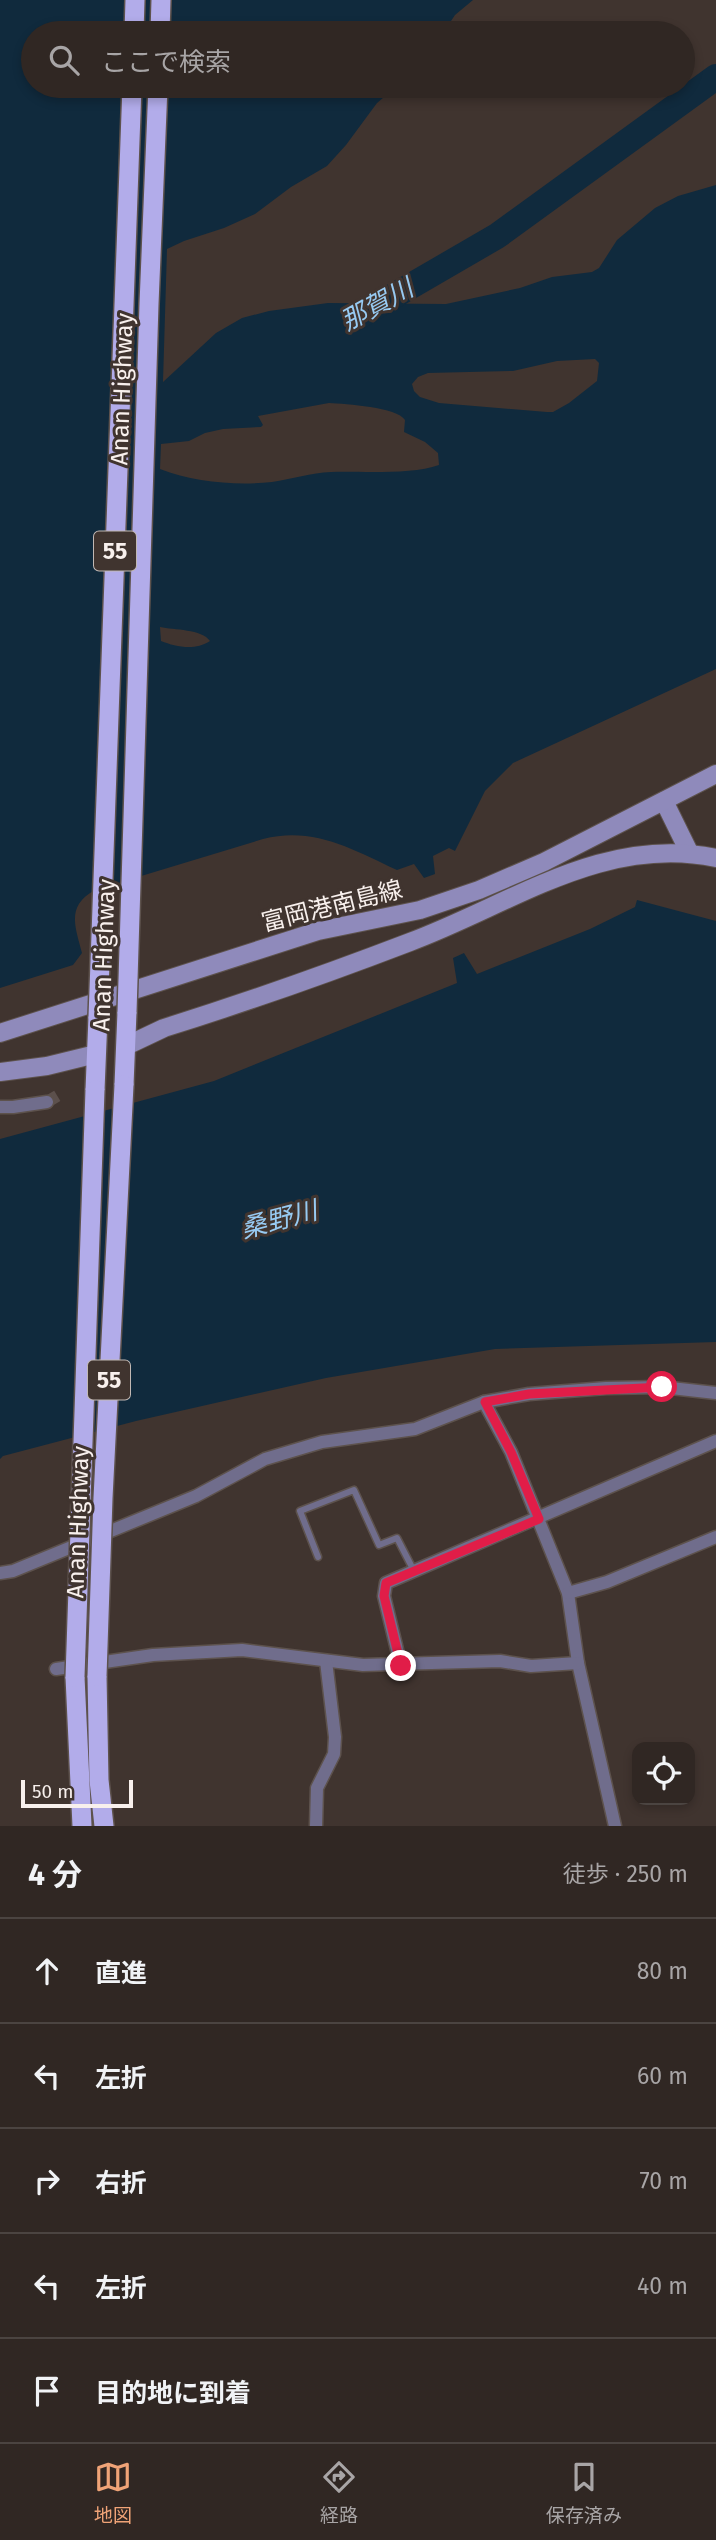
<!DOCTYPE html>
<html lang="ja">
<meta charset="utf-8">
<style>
:root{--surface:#302723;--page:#3c3330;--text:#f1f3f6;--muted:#a8a5a6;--line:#4b4441;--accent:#efa377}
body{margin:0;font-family:"Fira Sans","Noto Sans JP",sans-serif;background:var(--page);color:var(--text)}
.controls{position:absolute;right:21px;bottom:21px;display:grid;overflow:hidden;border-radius:14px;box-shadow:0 4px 10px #0003}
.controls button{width:63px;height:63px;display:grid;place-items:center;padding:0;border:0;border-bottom:2px solid var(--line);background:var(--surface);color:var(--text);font:35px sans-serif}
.scale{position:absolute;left:21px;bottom:18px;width:112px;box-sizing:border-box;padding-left:7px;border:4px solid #f8f0ed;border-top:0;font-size:19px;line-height:24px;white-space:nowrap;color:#f8f0ed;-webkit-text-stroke:5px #40342f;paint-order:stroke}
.stop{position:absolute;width:21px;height:21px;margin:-16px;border:5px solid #e11d48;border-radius:50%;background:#fff}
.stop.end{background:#e11d48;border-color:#fff;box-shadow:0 2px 7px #0008}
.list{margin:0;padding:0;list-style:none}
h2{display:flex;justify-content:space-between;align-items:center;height:91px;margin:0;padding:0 28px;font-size:30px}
h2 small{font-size:23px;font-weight:400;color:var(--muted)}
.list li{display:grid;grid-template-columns:46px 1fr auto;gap:21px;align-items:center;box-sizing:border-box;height:105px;padding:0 28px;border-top:2px solid var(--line)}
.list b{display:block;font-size:26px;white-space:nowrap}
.list em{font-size:23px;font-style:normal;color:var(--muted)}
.icon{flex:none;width:38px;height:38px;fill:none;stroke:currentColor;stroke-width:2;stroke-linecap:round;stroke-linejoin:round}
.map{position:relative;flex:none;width:716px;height:1826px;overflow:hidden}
.search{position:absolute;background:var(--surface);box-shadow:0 4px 10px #0003;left:21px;right:21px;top:21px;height:77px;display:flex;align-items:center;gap:18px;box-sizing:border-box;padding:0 24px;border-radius:38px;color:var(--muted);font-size:26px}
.sheet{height:616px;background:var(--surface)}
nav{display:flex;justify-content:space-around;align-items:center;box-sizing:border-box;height:98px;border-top:2px solid var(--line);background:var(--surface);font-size:19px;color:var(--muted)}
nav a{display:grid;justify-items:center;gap:4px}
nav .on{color:var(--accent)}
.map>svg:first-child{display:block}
.water{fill:#102a3d;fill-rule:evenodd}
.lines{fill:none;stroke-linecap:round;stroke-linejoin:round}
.river{stroke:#102a3d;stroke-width:26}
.minor-tunnel{stroke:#5c504c;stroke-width:12;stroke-dasharray:12 6;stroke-linecap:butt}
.service-casing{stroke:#5d524d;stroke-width:9}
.minor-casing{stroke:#5d524d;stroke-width:15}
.secondary-casing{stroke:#5d524d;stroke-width:20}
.trunk-casing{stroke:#5d524d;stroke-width:22}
.service{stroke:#706d8c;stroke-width:6}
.minor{stroke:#706d8c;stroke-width:12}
.secondary{stroke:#8f8abb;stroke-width:18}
.trunk{stroke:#b2acea;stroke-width:19}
.trunk-bridge-casing{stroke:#5d524d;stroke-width:22;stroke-linecap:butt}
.trunk-bridge{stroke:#b2acea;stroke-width:19}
.route{stroke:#e11d48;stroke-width:9}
.labels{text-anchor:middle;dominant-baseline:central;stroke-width:6;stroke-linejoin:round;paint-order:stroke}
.shield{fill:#40342f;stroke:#c1b8b4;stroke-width:2}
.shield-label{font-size:23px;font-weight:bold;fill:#f8f0ed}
.street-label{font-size:24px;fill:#f8f0ed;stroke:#40342f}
.water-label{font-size:26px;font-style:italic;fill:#97caf2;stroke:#40342f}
</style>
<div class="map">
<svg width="716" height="1826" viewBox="0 0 716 1826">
<rect width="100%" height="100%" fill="#40342f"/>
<g class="water">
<path d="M 0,0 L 473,0 L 455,15 L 443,33 L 33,33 L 33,86 L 397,86 L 377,103 L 346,145 L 327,166 L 291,187 L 255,214 L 224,228 L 184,241 L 167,249 L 163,382 L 216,333 L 242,318 L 269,311 L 328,303 L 446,304 L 520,288 L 552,277 L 592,272 L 599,268 L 617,240 L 655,208 L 678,196 L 716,185 L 716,669 L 513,763 L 485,791 L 455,851 L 449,848 L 433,856 L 435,874 L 424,878 L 414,864 L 397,870 C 352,849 313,826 263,839 L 95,890 C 66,906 75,926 82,953 L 73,965 L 0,988 ZM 595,359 L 599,363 L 597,381 L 569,403 L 553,412 L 547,412 L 439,403 L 420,397 L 414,391 L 412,384 L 418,377 L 428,373 L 513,371 L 557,361 ZM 329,403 C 346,404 397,407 405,420 L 404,432 L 425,442 L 438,453 L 439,465 C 411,475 361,471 331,472 C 311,473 292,479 272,482 C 236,486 194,482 160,469 L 161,444 L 189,441 L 205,433 L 223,429 L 261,427 L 263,425 L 258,416 ZM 160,627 C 174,630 202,629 210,641 C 195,651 176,647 161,641 Z"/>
<path d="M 637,900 L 716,921 L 716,1342 L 495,1349 L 326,1378 L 136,1421 L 3,1456 L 0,1459 L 0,1139 L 214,1081 L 457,983 L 453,958 L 464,953 L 477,974 L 590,929 L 635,907 Z"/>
</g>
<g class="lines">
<path class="river" d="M 354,319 L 497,236 L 716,77"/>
<path class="minor-tunnel" d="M 47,1102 L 62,1093"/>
<defs>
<path id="service" d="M 318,1557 L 300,1511 L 354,1490 L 379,1545 L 397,1538 L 414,1571"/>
<g id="minor">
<path d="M 0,1107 L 13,1107 L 47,1102"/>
<path d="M 484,1402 L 511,1452 L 568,1593 L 578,1663 L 615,1826"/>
<path d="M 0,1573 L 13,1571 L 196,1496 L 265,1459 L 322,1442 L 415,1429 L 484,1402 L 529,1394 L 606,1388 L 662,1387 L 716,1393"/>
<path d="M 568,1593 L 607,1582 L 716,1537"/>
<path d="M 401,1666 L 384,1596 L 386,1583 L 716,1441"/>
<path d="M 56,1669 L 153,1655 L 242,1650 L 363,1665 L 500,1661 L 531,1666 L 578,1663"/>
<path d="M 316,1826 L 317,1788 L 334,1754 L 335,1737 L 326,1661"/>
</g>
<g id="secondary">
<path d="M 664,801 L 689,852"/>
<path d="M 0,1033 L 318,931 L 420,910 L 479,890 L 544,862 L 716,774"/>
<path d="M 126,1046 L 164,1028 C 247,1002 329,973 410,942 C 510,905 604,834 716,858"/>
<path d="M 0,1072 L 47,1066 L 96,1054"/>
</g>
<g id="trunk">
<path d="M 134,33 L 135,0"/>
<path d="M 160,33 L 161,0"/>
<path d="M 124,1085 L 127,1012"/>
<path d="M 95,1090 L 98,1017"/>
<path d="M 97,1676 L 99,1780 L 104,1826"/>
<path d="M 75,1677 L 82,1826"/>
</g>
</defs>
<use href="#service" class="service-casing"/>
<use href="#minor" class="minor-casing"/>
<use href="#secondary" class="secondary-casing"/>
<use href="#trunk" class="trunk-casing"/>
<use href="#service" class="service"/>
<use href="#minor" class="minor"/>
<use href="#secondary" class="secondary"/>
<use href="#trunk" class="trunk"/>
<defs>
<g id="trunk-bridge">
<path d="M 127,1012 L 149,304 L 158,86"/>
<path d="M 98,1017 L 132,86"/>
<path d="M 97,1676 L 103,1498 L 124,1085"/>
<path d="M 75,1677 L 95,1090"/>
</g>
</defs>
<use href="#trunk-bridge" class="trunk-bridge-casing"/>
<use href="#trunk-bridge" class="trunk-bridge"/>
</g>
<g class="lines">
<path class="route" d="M 401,1666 L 384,1596 L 386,1583 L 539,1519 L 511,1452 L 485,1402 L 529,1394 L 662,1387"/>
</g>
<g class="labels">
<g class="shield">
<rect x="94" y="531.5" width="42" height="39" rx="5"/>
<rect x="88" y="1360.5" width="42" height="39" rx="5"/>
</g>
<g class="shield-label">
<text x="115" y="551">55</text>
<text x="109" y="1380">55</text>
</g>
<g class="street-label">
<text transform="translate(122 389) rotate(-88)">Anan Highway</text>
<text transform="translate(332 906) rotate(-14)">富岡港南島線</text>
<text transform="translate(104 955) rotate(-88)">Anan Highway</text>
<text transform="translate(78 1522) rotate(-88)">Anan Highway</text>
</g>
<g class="water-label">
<text transform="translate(377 305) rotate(-29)">那賀川</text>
<text transform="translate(279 1220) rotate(-15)">桑野川</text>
</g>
</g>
</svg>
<div class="controls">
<button><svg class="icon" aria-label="locate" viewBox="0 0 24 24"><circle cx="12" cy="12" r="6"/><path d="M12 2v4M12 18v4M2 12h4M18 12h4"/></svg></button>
</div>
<div class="scale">50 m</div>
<div class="stop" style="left:662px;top:1387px"></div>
<div class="stop end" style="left:401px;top:1666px"></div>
<div class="search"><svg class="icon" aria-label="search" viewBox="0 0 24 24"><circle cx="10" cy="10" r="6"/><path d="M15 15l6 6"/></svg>ここで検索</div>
</div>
<section class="sheet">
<h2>4 分<small>徒歩 · 250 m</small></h2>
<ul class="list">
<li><svg class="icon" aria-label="ahead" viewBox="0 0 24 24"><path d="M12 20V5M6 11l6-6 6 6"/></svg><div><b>直進</b></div><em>80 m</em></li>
<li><svg class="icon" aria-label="left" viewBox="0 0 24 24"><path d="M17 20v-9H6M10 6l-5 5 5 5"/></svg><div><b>左折</b></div><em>60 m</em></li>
<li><svg class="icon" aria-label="right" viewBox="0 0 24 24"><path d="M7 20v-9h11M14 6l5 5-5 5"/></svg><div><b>右折</b></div><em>70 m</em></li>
<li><svg class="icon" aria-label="left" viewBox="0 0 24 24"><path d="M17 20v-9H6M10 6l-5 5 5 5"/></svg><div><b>左折</b></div><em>40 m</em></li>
<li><svg class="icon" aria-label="arrive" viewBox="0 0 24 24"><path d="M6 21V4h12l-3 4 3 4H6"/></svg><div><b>目的地に到着</b></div></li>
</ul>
</section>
<nav>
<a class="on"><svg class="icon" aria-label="map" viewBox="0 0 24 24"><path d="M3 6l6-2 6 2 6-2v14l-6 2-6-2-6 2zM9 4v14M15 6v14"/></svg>地図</a>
<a><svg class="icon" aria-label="directions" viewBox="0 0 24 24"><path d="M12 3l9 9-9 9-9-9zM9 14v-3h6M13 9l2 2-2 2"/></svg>経路</a>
<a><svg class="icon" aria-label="saved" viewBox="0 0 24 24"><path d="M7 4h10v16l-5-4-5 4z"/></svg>保存済み</a>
</nav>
